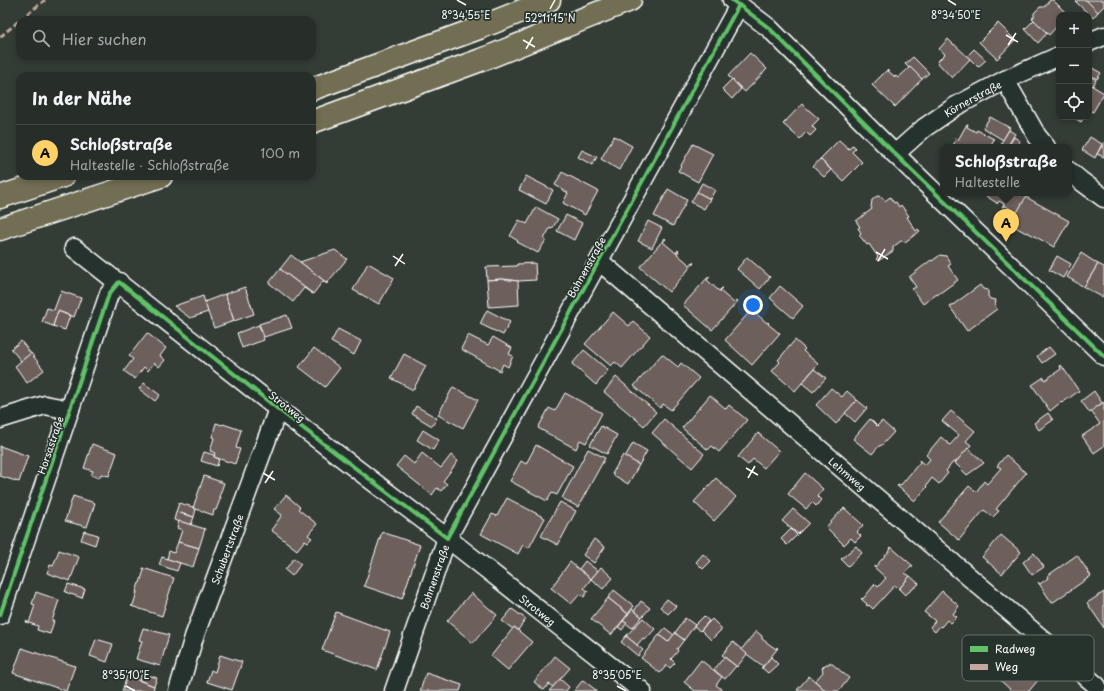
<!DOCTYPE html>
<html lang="de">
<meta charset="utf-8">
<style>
:root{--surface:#272d28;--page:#333934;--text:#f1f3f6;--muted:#a4a8a8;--line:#434945;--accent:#ffd166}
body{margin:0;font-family:"Playpen Sans",sans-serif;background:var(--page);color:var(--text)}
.controls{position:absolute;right:12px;top:12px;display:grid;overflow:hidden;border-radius:8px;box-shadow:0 2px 6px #0003}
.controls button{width:36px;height:36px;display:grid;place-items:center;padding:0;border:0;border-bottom:1px solid var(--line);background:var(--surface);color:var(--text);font:20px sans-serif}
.you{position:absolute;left:753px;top:305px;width:14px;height:14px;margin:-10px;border:3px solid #fff;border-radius:50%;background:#1a73e8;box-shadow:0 0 0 6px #1a73e833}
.badge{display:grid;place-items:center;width:26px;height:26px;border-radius:50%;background:var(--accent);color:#111;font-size:13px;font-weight:700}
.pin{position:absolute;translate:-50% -33px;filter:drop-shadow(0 1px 2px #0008)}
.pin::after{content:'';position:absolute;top:21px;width:14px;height:12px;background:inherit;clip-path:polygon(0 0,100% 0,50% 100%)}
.popup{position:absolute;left:940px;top:144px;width:132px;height:52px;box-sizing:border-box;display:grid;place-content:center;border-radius:8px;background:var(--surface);filter:drop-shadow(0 1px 3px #0005);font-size:13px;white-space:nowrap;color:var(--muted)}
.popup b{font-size:15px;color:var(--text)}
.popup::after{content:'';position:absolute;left:50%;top:100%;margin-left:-8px;border:8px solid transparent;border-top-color:var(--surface)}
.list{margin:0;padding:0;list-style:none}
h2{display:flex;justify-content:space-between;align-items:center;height:52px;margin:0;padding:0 16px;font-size:17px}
h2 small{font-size:13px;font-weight:400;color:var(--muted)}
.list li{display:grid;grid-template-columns:26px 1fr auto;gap:12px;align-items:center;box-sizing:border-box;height:56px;padding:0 16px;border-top:1px solid var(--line)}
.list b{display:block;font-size:15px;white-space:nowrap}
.list p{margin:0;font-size:13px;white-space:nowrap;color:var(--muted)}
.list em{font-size:13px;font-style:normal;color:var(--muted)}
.icon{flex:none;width:22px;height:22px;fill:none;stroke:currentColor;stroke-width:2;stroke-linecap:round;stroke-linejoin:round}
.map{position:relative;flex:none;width:1104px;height:691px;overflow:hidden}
.search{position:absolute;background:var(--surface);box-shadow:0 2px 6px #0003;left:16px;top:16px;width:300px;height:44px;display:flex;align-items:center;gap:10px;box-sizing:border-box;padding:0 14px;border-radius:12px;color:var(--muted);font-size:15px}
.panel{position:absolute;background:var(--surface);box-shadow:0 2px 6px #0003;left:16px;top:72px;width:300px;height:108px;border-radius:12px}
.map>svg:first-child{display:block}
.building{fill:#6d605c;stroke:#fff}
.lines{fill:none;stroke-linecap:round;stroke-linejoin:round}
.minor-casing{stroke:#fff;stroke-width:21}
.highway-casing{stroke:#fff;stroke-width:25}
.minor{stroke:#26332d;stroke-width:18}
.highway{stroke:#726e52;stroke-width:22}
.quiet{stroke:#c3a89e;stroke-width:3;stroke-dasharray:6 3;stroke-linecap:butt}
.cycleway-casing{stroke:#26332d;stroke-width:6}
.cycleway{stroke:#61c268;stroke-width:4}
.ticks{fill:none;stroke:#fff;stroke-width:1.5}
.labels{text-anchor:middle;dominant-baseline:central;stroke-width:3.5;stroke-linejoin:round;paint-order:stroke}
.street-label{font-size:10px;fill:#fff;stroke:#26332d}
.key{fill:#26332d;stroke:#67706c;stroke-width:1}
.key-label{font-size:11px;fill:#fff}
.ticks-label{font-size:10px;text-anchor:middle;fill:#fff;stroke:#26332d;stroke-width:3.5;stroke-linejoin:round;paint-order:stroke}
</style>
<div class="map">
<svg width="1104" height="691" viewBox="0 0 1104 691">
<rect width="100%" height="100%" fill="#343c36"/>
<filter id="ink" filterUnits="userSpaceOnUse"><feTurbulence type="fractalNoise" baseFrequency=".025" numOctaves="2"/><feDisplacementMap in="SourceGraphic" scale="8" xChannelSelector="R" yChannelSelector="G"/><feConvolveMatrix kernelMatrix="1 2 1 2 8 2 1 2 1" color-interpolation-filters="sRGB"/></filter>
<g filter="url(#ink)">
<g class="building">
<path d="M 1050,0 L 1053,0 L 1068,15 L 1059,15 L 1059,24 L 1049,35 L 1032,18 L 1034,17 L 1034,13 L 1040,7 L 1044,7 Z"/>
<path d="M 1078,0 L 1086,0 L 1098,12 L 1093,18 L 1076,2 Z"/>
<path d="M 1086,0 L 1104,0 L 1104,6 L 1098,12 Z"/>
<path d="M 1034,20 L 1047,33 L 1038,43 L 1025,29 Z"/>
<path d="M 998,23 L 1015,40 L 997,59 L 979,42 Z"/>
<path d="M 948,39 L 954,45 L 954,44 L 970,59 L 952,78 L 937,62 L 945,54 L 939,49 Z"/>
<path d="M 974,49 L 986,60 L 978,67 L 967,56 Z"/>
<path d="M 750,53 L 767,69 L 745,92 L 728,76 Z"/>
<path d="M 913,57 L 929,73 L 922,79 L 910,67 L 909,68 L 905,64 Z"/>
<path d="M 1089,66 L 1101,73 L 1097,79 L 1089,74 Z"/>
<path d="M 910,67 L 922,79 L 895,107 L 872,85 L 887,70 L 895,77 L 896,76 L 898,78 Z"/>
<path d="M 1089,75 L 1096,80 L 1093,86 L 1089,84 Z"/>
<path d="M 732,79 L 741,89 L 732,99 L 722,89 Z"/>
<path d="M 1089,84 L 1104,93 L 1093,112 L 1089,110 Z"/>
<path d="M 802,104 L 819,119 L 812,126 L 816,130 L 810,136 L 806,132 L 800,139 L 783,124 Z"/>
<path d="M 990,117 L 1010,128 L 1003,140 L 983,128 Z"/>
<path d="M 1073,117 L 1084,117 L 1081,122 Z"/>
<path d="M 967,124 L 968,124 L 967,127 L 976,132 L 977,130 L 994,139 L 990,147 L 952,147 L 956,140 L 955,139 L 955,138 L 958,140 Z"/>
<path d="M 1009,130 L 1015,134 L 1007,147 L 1001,143 Z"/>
<path d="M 614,136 L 632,146 L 619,170 L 601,159 Z"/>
<path d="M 1014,137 L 1020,141 L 1017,147 L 1008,147 Z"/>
<path d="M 1090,137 L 1102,144 L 1095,158 L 1082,150 Z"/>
<path d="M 839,140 L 849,149 L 853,145 L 856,148 L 852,152 L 862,162 L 843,181 L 820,159 Z"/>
<path d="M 1104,142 L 1104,157 L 1097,154 Z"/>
<path d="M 693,144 L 713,154 L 698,182 L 678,171 Z"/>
<path d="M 582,150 L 597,157 L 592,165 L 578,157 Z"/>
<path d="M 820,159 L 831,170 L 824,177 L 813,167 Z"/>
<path d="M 562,172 L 598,191 L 585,215 L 563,203 L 568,193 L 555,185 Z"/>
<path d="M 526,176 L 553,190 L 546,204 L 519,190 Z"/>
<path d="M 702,183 L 715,190 L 710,199 L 697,192 Z"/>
<path d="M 668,189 L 687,200 L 673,226 L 654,216 Z"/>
<path d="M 697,192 L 710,199 L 704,209 L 691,202 Z"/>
<path d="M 981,193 L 1029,193 L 1017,213 L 1004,205 L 1003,207 L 1002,207 L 1004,204 L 999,201 L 997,204 L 997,203 Z"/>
<path d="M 877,196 L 882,197 L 885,201 L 890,197 L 894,203 L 896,202 L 899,207 L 901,205 L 909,216 L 907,217 L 916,231 L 918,229 L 920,231 L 905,242 L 901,241 L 893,247 L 893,251 L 878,261 L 876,259 L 878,257 L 869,244 L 867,245 L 859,235 L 861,233 L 858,228 L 860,227 L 856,221 L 872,209 L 871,207 L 872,200 Z"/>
<path d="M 1026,197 L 1069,221 L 1054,247 L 1027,232 L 1026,233 L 1010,224 Z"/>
<path d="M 536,207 L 558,219 L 552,229 L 550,228 L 544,239 L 546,240 L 538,253 L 517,242 L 518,241 L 510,236 L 519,220 L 527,224 Z"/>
<path d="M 566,215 L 582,223 L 574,240 L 557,231 Z"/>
<path d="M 648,221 L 662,228 L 652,248 L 638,241 Z"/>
<path d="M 665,238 L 666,239 L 663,242 L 676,253 L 678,250 L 679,251 L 677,254 L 690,265 L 693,262 L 694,263 L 669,292 L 640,267 Z"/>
<path d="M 335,250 L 347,259 L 327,283 L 300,262 Z"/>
<path d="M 1081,253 L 1098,264 L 1084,287 L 1067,277 Z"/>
<path d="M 291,255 L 327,283 L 327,284 L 323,281 L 313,294 L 280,269 Z"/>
<path d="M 940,255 L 946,256 L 951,264 L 948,266 L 958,280 L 937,295 L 937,294 L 923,304 L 912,289 L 916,287 L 909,277 L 931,260 L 932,261 Z"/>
<path d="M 1057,256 L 1071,264 L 1063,278 L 1049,270 Z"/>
<path d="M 747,257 L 770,277 L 760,289 L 737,269 Z"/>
<path d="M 368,263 L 394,278 L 379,304 L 353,290 Z"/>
<path d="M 535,263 L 536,280 L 518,281 L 502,279 L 487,280 L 486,267 L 517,266 L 517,264 Z"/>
<path d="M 1098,264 L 1104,267 L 1104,293 L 1102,297 L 1084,287 Z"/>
<path d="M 280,269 L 313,294 L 304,288 L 293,302 L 269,283 Z"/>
<path d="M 709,276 L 710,277 L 707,280 L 719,291 L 722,288 L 723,288 L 720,291 L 734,303 L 737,300 L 738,301 L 712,330 L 683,305 Z"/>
<path d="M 502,279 L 518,281 L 519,305 L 489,307 L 487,280 Z"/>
<path d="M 980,285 L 983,289 L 988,290 L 988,296 L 990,299 L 996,300 L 995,306 L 997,309 L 967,331 L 950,307 Z"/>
<path d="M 780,286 L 803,306 L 793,318 L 770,298 Z"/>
<path d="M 245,287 L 254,314 L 234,321 L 225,294 Z"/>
<path d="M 61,291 L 81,298 L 74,317 L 58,311 L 53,326 L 42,322 L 47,308 L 54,310 Z"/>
<path d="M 225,294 L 234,321 L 214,328 L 204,302 Z"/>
<path d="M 203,296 L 208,312 L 190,318 L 174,306 Z"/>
<path d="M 752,309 L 752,310 L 767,323 L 768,322 L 769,323 L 768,324 L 779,333 L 779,332 L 780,333 L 752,365 L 725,340 Z"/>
<path d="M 487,310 L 510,322 L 503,335 L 480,324 Z"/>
<path d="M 58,311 L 70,316 L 65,330 L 53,326 Z"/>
<path d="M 613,312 L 629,326 L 633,321 L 650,336 L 622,368 L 615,362 L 611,366 L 585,344 Z"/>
<path d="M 287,315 L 292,328 L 264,337 L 259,324 Z"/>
<path d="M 259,325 L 264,340 L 242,348 L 237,333 Z"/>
<path d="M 338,329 L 361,341 L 354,355 L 331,342 Z"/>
<path d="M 147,333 L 166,348 L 160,356 L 165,360 L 159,367 L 154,363 L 148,371 L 144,367 L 135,379 L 124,371 L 133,359 L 129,356 Z"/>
<path d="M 468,335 L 488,345 L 493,337 L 512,348 L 509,354 L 513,356 L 508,367 L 503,364 L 500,371 L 461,349 Z"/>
<path d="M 795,340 L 805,349 L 803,351 L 818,364 L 795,391 L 772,371 L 780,362 L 778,360 Z"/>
<path d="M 21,341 L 31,354 L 21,361 L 11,349 Z"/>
<path d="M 1049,347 L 1055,354 L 1042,363 L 1037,356 Z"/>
<path d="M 314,348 L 340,368 L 325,387 L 299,367 Z"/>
<path d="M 584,350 L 608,370 L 596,385 L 572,364 Z"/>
<path d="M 31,353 L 44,370 L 27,383 L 15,366 Z"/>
<path d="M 404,354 L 426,366 L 413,390 L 391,378 Z"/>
<path d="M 662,354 L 678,367 L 681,363 L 699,378 L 671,410 L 663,404 L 660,408 L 634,386 Z"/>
<path d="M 1061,365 L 1079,391 L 1062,403 L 1061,402 L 1050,411 L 1032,385 L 1044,377 L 1045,380 L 1061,369 L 1060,366 Z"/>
<path d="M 814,369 L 826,378 L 813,392 L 802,383 Z"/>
<path d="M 616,377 L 656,412 L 644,426 L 604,392 Z"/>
<path d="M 144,383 L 160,395 L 155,401 L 139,389 Z"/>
<path d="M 453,387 L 478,400 L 463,428 L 438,415 Z"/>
<path d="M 831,388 L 842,397 L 847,391 L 857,400 L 836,424 L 816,405 Z"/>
<path d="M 1094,391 L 1102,403 L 1090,413 L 1081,401 Z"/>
<path d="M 565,393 L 602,413 L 586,443 L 580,440 L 576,449 L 538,428 L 549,408 L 555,411 Z"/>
<path d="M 710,395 L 726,409 L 729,405 L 747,420 L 719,452 L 712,446 L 708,450 L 682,428 Z"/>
<path d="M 857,400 L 867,408 L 855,422 L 845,413 Z"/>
<path d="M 1104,402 L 1104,446 L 1094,453 L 1082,436 L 1100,424 L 1091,411 Z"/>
<path d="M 416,406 L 437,418 L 432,426 L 412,414 Z"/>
<path d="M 951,411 L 975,431 L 966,441 L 971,445 L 955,463 L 953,462 L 946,471 L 948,473 L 939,484 L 932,478 L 926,486 L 927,487 L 915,501 L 897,486 L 898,485 L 900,486 L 920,462 L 919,460 L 925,465 L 930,459 L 926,455 L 941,437 L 950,445 L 959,435 L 942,421 Z"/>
<path d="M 1048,413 L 1053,420 L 1039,430 L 1034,423 Z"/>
<path d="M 664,419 L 704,454 L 692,468 L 652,433 Z"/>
<path d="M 870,419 L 877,426 L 882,421 L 894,432 L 882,445 L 879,446 L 872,454 L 853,439 Z"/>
<path d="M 216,423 L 222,425 L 223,424 L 241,430 L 236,448 L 240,449 L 235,464 L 214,457 L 215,453 L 210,451 L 214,438 L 212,437 Z"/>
<path d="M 601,426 L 617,435 L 607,454 L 590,445 Z"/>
<path d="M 423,430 L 439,440 L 433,450 L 417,440 Z"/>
<path d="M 758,433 L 779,451 L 764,468 L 753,459 L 748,465 L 738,457 Z"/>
<path d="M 633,443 L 647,451 L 639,465 L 625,457 Z"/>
<path d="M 92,444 L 117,453 L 109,476 L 101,474 L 99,478 L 91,475 L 93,471 L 84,468 Z"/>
<path d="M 536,445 L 573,466 L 557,495 L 552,493 L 547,501 L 510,481 L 521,461 L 526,464 Z"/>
<path d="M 0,446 L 28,456 L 19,482 L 0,476 Z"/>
<path d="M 968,448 L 984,463 L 967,475 L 955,463 Z"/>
<path d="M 588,449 L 605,458 L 578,507 L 562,498 Z"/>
<path d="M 204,452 L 214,455 L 214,457 L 219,459 L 217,466 L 201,461 Z"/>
<path d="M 422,453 L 441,468 L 451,455 L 458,461 L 443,481 L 447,484 L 441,491 L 437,488 L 432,495 L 396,466 L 404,456 L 414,464 Z"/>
<path d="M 623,455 L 639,465 L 628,484 L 612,474 Z"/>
<path d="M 1006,455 L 1026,473 L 996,509 L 999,511 L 993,517 L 984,510 L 959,540 L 938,522 L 969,486 L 976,492 L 984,481 L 987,484 L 1001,468 L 997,466 Z"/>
<path d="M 805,473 L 823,489 L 817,496 L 821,500 L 816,506 L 812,502 L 806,509 L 788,494 Z"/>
<path d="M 204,476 L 224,483 L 219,497 L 221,497 L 216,510 L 214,510 L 213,515 L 193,508 Z"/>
<path d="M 716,478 L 736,497 L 714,521 L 694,502 Z"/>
<path d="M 286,495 L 300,507 L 298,509 L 317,524 L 308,535 L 312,538 L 308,542 L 305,540 L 297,550 L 271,530 L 282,515 L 274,509 Z"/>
<path d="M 73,496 L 95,503 L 87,527 L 65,521 Z"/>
<path d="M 507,498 L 545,518 L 529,548 L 523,545 L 518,554 L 481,534 L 492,514 L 497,516 Z"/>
<path d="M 560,502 L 576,511 L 558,545 L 541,536 Z"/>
<path d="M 179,503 L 193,507 L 193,508 L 196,509 L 194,517 L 176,512 Z"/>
<path d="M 844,508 L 863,525 L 857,532 L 861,536 L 855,542 L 851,538 L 844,545 L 826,527 Z"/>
<path d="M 793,509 L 809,523 L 798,534 L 782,521 Z"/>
<path d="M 176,512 L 194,517 L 191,525 L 174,520 Z"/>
<path d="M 179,521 L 205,529 L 199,548 L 178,542 L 182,530 L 177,528 Z"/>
<path d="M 791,529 L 797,535 L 787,545 L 781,539 Z"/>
<path d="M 84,531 L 98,535 L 95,545 L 81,540 Z"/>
<path d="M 382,532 L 420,545 L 402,599 L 364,586 Z"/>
<path d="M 1001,535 L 1021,552 L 1002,574 L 982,557 Z"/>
<path d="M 594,539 L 605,547 L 594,563 L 583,555 Z"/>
<path d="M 178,542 L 199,548 L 193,567 L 167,559 L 169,551 L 174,553 Z"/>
<path d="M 856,546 L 862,553 L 848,566 L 841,559 Z"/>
<path d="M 891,547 L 913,566 L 911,566 L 905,573 L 910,576 L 899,589 L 895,585 L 873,609 L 869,605 L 868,606 L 866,605 L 867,604 L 861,599 L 862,598 L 863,599 L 875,584 L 878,587 L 886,578 L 874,567 L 874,566 L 875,567 L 891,549 L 890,548 Z"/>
<path d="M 59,550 L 79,557 L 70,581 L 47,573 L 50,565 L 53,566 Z"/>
<path d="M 1034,553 L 1044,567 L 1032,575 L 1023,562 Z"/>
<path d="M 703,554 L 711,561 L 703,569 L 696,562 Z"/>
<path d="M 1077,555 L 1091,576 L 1052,603 L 1038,582 L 1040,584 L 1048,578 L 1047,576 Z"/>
<path d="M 162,557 L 180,563 L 177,571 L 159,565 Z"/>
<path d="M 294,558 L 301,564 L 292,576 L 285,570 Z"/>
<path d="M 585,561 L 598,571 L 591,579 L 579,569 Z"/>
<path d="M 570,562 L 591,579 L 584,588 L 588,591 L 584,597 L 580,594 L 571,604 L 551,588 Z"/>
<path d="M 601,567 L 613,578 L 603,589 L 591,579 Z"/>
<path d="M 143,568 L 174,578 L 162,616 L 131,606 L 133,605 L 137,592 L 136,592 L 139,583 L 140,583 L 144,570 L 143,569 Z"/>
<path d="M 910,576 L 919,584 L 905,595 L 899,589 Z"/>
<path d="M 68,584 L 85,589 L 82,598 L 65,592 Z"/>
<path d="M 614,590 L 634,606 L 628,614 L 608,598 Z"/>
<path d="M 942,591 L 959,606 L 953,614 L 957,617 L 951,623 L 947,620 L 941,627 L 940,626 L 935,632 L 930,627 L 935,621 L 924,612 Z"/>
<path d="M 36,592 L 59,600 L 52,621 L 54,621 L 50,634 L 37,630 L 38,626 L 26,622 L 26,621 L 29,623 L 35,605 L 32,604 Z"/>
<path d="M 1104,592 L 1104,628 L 1087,603 Z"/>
<path d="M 471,593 L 497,615 L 473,643 L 447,621 Z"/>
<path d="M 608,598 L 628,614 L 611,635 L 591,619 Z"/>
<path d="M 667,599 L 676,606 L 668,614 L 660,607 Z"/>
<path d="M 641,601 L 650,608 L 642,617 L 634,611 Z"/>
<path d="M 512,609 L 526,619 L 518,630 L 514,627 L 513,629 L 502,621 Z"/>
<path d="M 632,609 L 642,617 L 632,628 L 623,621 Z"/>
<path d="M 336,612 L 390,632 L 377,670 L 322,650 Z"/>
<path d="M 704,616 L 709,621 L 700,631 L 694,626 Z"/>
<path d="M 643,618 L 655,629 L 645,640 L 643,638 L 637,645 L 626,636 Z"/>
<path d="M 685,618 L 695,625 L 684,640 L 675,633 Z"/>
<path d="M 712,619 L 722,629 L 711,640 L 701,630 Z"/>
<path d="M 623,621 L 627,623 L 622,630 L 618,627 Z"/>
<path d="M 514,627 L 532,642 L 508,670 L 491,656 Z"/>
<path d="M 143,628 L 169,635 L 160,666 L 136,659 L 142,641 L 139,640 Z"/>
<path d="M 665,628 L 674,635 L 668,642 L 659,635 Z"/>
<path d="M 756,631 L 762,636 L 762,639 L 776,649 L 777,647 L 778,648 L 762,668 L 761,668 L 763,666 L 741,650 Z"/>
<path d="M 675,633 L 684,640 L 677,649 L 678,651 L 671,659 L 675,663 L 670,668 L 667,665 L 660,673 L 641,658 L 659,635 L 668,642 Z"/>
<path d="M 626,636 L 643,650 L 638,656 L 621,642 Z"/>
<path d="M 96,639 L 113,644 L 107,662 L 90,656 Z"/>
<path d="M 733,642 L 747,654 L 737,667 L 722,655 Z"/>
<path d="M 22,648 L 75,666 L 66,691 L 13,673 Z"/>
<path d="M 220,655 L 242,662 L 232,690 L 207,682 L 211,670 L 215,672 Z"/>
<path d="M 555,656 L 570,668 L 553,687 L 549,684 L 544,690 L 534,682 Z"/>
<path d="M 724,657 L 736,666 L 725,679 L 714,670 Z"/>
<path d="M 771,657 L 778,664 L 768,673 L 762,668 Z"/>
<path d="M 1014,658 L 1024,666 L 1026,663 L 1031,667 L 1028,670 L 1039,679 L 1029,691 L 1012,691 L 1001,681 L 1007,674 L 1004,670 Z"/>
<path d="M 701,660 L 722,677 L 716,685 L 721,689 L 720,691 L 695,691 L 684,682 Z"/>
<path d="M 830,662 L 849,678 L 839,691 L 826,691 L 815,681 L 823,672 L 822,668 L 826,664 L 829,664 Z"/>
<path d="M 142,673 L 157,678 L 154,686 L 139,680 Z"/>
<path d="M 426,673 L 462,685 L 460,691 L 420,691 Z"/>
<path d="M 127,676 L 154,686 L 153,691 L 122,691 Z"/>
<path d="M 809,676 L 824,689 L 822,691 L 797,690 Z"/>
<path d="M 560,679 L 569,687 L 566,691 L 549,691 Z"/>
<path d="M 583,680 L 597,691 L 574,691 Z"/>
</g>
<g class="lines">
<defs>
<g id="minor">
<path d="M 732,0 L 739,5 L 769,28 L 895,154 L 1104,356"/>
<path d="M 1089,42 L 1104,36"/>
<path d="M 1005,80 L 1037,136 L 1046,147"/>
<path id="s1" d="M 895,154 L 924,128 L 956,106 L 1005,80 L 1059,56"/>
<path d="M 1069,171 L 1081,181 L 1104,198"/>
<path id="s2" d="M 74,248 L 278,409 L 447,538 L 642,691"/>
<path id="s3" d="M 599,261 L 1097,686"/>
<path d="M 0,419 L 45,405 L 70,410"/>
<path d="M 0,615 L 109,294 L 119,282"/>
<path id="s4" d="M 178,691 L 194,637 L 278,409"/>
<path id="s5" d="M 394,691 L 447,538 L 739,5"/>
</g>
<g id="highway">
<path d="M 312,89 L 479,28 L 549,0"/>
<path d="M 312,122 L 489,57 L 630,0"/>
<path d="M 0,197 L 63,176"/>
<path d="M 0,229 L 161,176"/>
</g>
</defs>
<use href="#minor" class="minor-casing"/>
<use href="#highway" class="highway-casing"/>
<use href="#minor" class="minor"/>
<use href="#highway" class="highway"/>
<g class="quiet">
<path d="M 20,20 L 45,0"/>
<path d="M 0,37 L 20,20"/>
</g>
<defs>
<g id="cycleway">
<path d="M 732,0 L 739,5 L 769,28 L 895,154 L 1104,356"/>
<path d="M 0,615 L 109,294 L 119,282 L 278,409 L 447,538 L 739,5"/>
</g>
</defs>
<use href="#cycleway" class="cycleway-casing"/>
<use href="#cycleway" class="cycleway"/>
</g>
</g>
<path class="ticks" d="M 457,0 L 466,5M 948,0 L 956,5M 550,9 L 555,0M 1006,35 L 1018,42M 523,40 L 535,47M 1008,45 L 1016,33M 526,49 L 533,37M 876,252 L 888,259M 393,256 L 405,264M 878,261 L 885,249M 395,266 L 403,254M 746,468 L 758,475M 263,473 L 275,480M 748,478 L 755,466M 265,483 L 273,471M 126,686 L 135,691M 617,686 L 626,691"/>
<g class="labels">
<g class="street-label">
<text stroke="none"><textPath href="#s1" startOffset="96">Körnerstraße</textPath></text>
<text transform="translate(586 267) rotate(-61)">Bohnenstraße</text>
<text transform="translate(287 406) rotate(38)">Strotweg</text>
<text transform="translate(50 445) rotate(-71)">Horsastraße</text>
<text stroke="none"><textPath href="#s3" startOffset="327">Lehmweg</textPath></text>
<text stroke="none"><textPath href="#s4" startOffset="150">Schubertstraße</textPath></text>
<text stroke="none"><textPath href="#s5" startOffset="121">Bohnenstraße</textPath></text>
<text stroke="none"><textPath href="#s2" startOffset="588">Strotweg</textPath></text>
</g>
</g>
<rect x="962" y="635" width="132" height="46" rx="6" class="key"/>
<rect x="970" y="646" width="18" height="6" fill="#61c268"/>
<rect x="970" y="664" width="18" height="6" fill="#c3a89e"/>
<g class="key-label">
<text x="995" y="653">Radweg</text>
<text x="995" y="671">Weg</text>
</g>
<g class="ticks-label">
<text x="956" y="19">8°34'50"E</text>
<text x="466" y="19">8°34'55"E</text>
<text x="550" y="22">52°11'15"N</text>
<text x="126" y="679">8°35'10"E</text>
<text x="617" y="679">8°35'05"E</text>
</g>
</svg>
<div class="controls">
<button>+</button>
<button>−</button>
<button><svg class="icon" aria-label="locate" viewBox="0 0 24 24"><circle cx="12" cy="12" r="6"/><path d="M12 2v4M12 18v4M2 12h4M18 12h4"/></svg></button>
</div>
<div class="you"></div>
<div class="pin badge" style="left:1006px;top:242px">A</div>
<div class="popup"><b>Schloßstraße</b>Haltestelle</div>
<div class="search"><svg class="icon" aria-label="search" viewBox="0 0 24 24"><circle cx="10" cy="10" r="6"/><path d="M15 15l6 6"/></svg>Hier suchen</div>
<section class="panel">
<h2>In der Nähe<small></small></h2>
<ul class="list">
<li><span class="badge">A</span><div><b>Schloßstraße</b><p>Haltestelle · Schloßstraße</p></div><em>100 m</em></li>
</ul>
</section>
</div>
